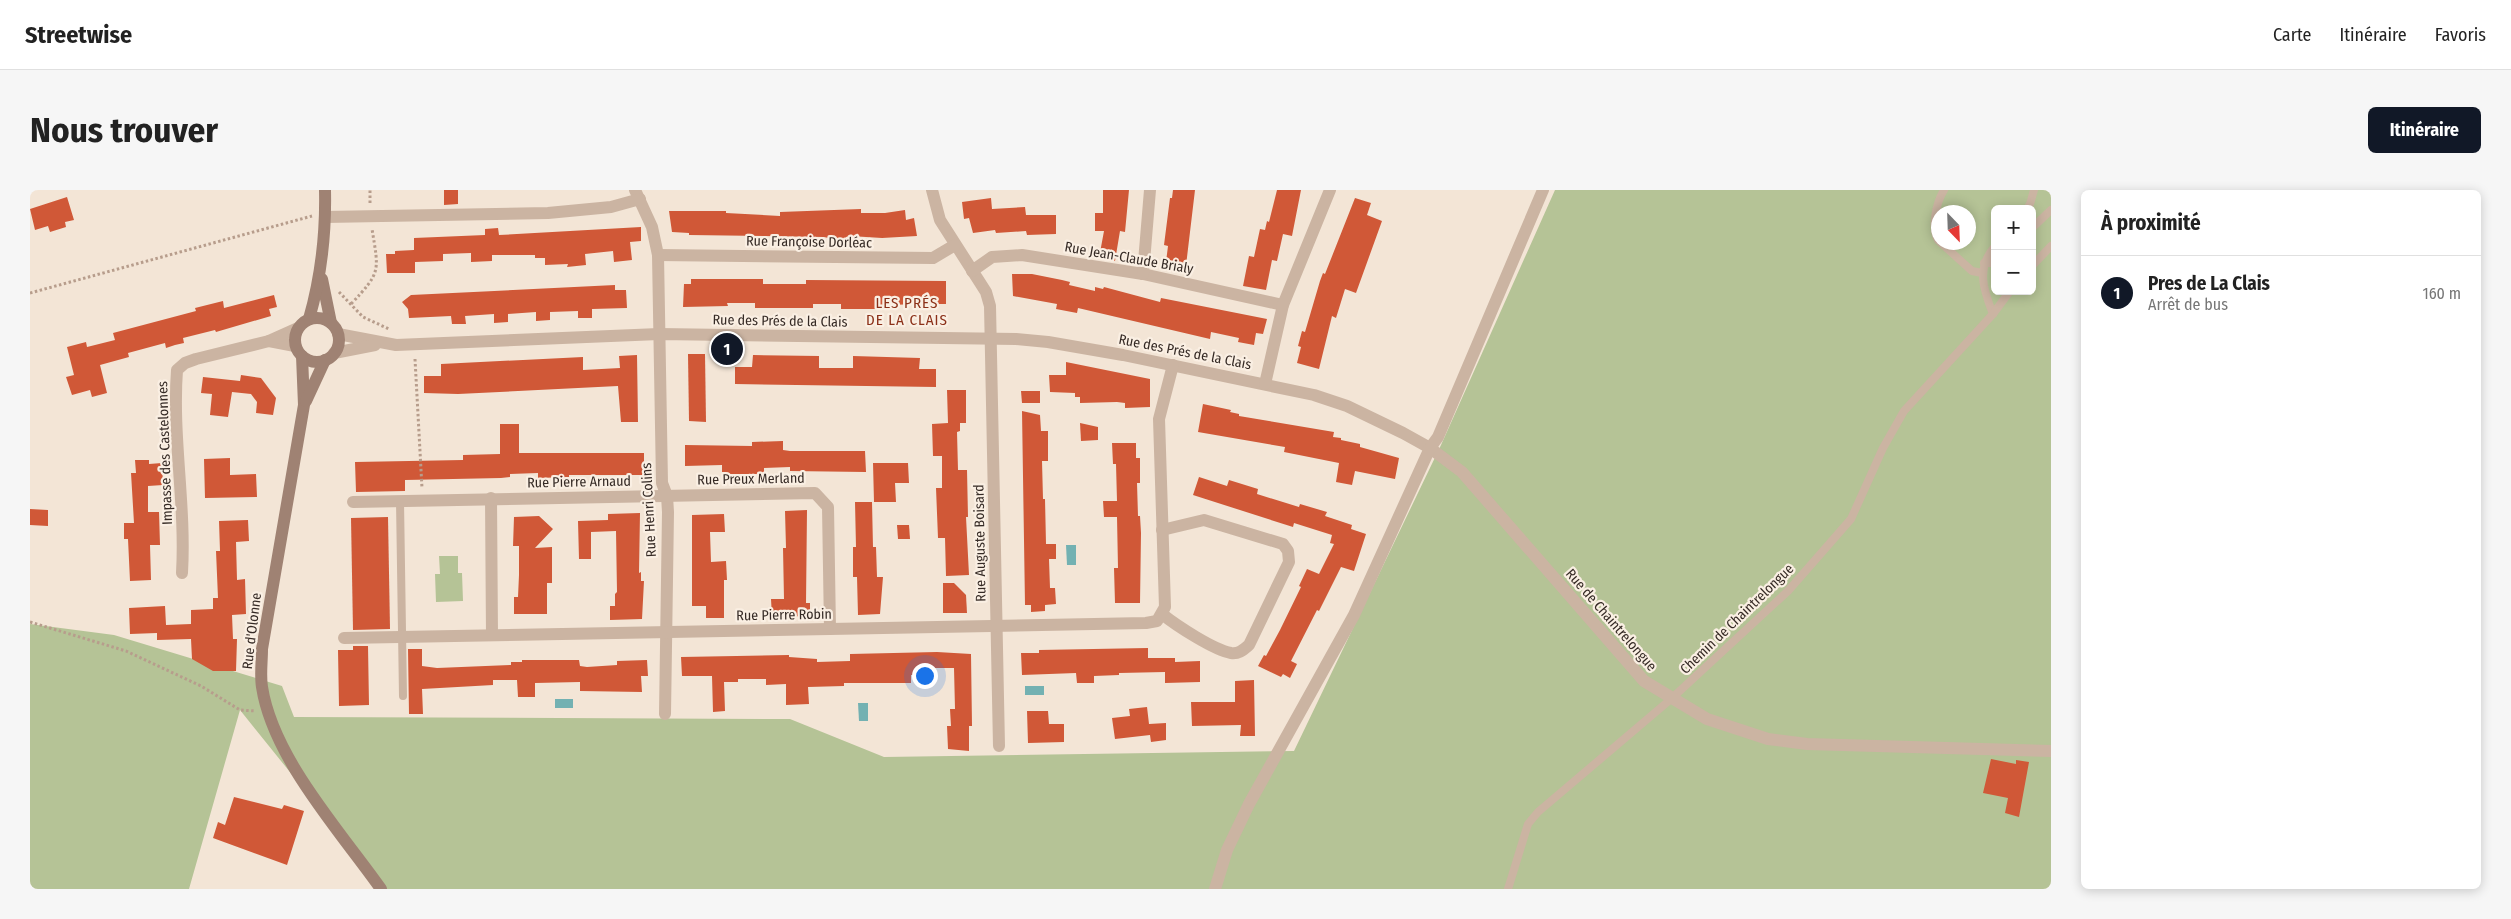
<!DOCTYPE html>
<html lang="fr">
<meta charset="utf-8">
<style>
:root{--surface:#fff;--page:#f6f6f6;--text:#222;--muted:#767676;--line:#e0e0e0;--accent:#111827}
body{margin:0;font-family:"Fira Sans Condensed",sans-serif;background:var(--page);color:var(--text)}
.controls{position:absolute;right:15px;top:15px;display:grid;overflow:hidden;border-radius:8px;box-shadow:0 2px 12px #0003}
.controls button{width:45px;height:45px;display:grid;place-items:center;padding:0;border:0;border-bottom:1px solid var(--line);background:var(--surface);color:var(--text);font:25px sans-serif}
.compass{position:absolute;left:1901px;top:15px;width:45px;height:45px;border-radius:50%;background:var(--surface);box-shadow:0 2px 12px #0003;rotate:157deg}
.you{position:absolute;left:894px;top:485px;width:18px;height:18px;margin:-12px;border:4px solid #fff;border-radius:50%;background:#1a73e8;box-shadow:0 0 0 8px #1a73e833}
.badge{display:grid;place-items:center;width:32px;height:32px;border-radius:50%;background:var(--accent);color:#fff;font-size:16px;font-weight:700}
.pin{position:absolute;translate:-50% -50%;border:2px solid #fff;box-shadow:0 1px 5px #0006}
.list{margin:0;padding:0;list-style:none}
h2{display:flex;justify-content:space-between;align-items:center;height:65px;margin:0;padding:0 20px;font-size:21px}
h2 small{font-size:16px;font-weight:400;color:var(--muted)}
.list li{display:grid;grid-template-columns:32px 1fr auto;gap:15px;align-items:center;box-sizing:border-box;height:75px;padding:0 20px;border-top:1px solid var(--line)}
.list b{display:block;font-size:19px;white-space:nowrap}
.list p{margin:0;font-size:16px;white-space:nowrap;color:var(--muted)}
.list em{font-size:16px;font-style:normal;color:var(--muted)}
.map{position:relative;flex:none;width:2021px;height:699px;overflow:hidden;border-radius:8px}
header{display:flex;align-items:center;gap:30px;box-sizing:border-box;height:70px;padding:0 25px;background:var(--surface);border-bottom:1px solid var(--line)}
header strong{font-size:24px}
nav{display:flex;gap:28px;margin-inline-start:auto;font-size:18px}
.intro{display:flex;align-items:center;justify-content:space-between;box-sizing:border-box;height:120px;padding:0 30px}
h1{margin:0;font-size:35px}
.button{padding:12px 22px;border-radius:8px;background:var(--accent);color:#fff;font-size:18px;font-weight:700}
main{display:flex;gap:30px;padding:0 30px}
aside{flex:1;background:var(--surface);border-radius:8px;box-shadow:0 2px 12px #0003}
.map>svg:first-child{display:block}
.green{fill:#b5c396;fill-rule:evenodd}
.water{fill:#73b1b2}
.building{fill:#d05837}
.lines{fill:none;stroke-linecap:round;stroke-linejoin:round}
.path{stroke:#b79d8c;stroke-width:3;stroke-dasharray:2.5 2.5;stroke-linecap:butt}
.lane{stroke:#cbb4a2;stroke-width:8}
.street{stroke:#cbb4a2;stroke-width:12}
.secondary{stroke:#9f8273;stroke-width:12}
.labels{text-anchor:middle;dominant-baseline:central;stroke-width:4.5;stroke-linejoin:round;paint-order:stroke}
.street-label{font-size:14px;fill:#352a25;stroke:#faefe3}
.neighbourhood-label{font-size:15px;letter-spacing:1px;fill:#8b3018;stroke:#faefe3}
</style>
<header>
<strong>Streetwise</strong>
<nav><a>Carte</a><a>Itinéraire</a><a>Favoris</a></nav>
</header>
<div class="intro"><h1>Nous trouver</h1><a class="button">Itinéraire</a></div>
<main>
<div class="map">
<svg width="2021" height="699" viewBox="0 0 2021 699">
<rect width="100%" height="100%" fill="#f3e5d6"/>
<g class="green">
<path d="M 1525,0 L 2021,0 L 2021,699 L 354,699 L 210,520 L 159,699 L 0,699 L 0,434 L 84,445 L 252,496 L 264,527 L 760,529 L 854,567 L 1264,561 L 1411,255 ZM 1965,19 L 2002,19 L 2002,101 L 1965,101 ZM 1908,22 L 1938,22 L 1938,52 L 1908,52 Z"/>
<path d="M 409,366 L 428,366 L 428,383 L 432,383 L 433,411 L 406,412 L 405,384 L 410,384 Z"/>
</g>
<g class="water">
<path d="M 1036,355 L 1046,355 L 1046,375 L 1037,375 Z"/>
<rect x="995" y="496" width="19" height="9"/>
<rect x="525" y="509" width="18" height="9"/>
<path d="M 828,513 L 838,513 L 838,531 L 829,531 Z"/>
</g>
<g class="building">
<path d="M 414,0 L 428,0 L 428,14 L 414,15 Z"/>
<path d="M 1073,0 L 1099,0 L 1095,42 L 1090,41 L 1085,71 L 1069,68 L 1074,41 L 1065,41 L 1065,23 L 1073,23 Z"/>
<path d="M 1143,0 L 1165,0 L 1155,84 L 1135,80 L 1138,56 L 1134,55 L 1140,8 L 1142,8 Z"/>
<path d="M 1247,0 L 1271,0 L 1262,46 L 1253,44 L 1247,71 L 1242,70 L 1236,100 L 1213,96 L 1219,66 L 1224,67 L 1230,39 L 1235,40 L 1237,31 L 1239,32 Z"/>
<path d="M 37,7 L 44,30 L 35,32 L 36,37 L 20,42 L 18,36 L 5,40 L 0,19 Z"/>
<path d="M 961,8 L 962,19 L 995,17 L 996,25 L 1026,25 L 1026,44 L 997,45 L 996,41 L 966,43 L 965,40 L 943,43 L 939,28 L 934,29 L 932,12 Z"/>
<path d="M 1325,8 L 1341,13 L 1337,25 L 1352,31 L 1326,103 L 1315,99 L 1306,128 L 1302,126 L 1289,179 L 1267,173 L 1271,157 L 1268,156 L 1272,141 L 1275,142 L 1290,91 L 1293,83 L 1295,84 Z"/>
<path d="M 831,19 L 831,23 L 855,23 L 875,20 L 876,30 L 884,28 L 887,46 L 852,48 L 820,46 L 816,47 L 816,55 L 803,55 L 803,49 L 794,47 L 659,45 L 659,43 L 642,42 L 639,21 L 696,21 L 696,23 L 750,26 L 750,22 Z"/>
<path d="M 611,37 L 611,51 L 600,52 L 602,70 L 584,72 L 583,61 L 555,64 L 556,75 L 537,77 L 538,74 L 515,75 L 515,68 L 505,68 L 505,65 L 462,65 L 462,71 L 441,72 L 441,63 L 413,64 L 413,71 L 385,72 L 385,83 L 357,83 L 356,64 L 365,64 L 365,61 L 384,60 L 384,48 L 455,45 L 455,39 L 468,38 L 469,45 Z"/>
<path d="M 982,84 L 1002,84 L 1032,90 L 1040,92 L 1039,95 L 1065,101 L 1065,97 L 1073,99 L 1074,97 L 1130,112 L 1131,108 L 1237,129 L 1233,144 L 1226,143 L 1224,155 L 1208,152 L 1209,148 L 1181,142 L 1180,149 L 1048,118 L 1047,123 L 1026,119 L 1027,114 L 983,106 Z"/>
<path d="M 661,89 L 733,89 L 733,94 L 776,94 L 776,90 L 916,91 L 916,114 L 903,114 L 903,118 L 887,118 L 887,114 L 861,115 L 861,119 L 811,119 L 811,114 L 783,114 L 783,118 L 725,118 L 725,113 L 697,113 L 698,116 L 653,117 L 654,94 L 661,94 Z"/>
<path d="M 585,95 L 585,100 L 596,100 L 597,118 L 562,119 L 562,128 L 548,128 L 548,121 L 520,122 L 520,130 L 506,131 L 506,122 L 478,124 L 478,132 L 464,133 L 464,124 L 435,126 L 436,134 L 422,134 L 421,126 L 379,128 L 378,119 L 372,112 L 381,105 Z"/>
<path d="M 244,105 L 247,117 L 239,119 L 241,126 L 186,142 L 185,140 L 153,148 L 154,153 L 145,155 L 136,158 L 135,153 L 98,163 L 99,167 L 70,175 L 77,203 L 62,207 L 60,200 L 42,205 L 36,187 L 44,185 L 37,157 L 56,152 L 57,157 L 85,150 L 83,143 L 166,121 L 165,118 L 193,111 L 194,118 Z"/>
<path d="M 658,164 L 675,164 L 676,232 L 659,231 Z"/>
<path d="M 607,165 L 608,232 L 591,232 L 588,196 L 428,204 L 394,203 L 394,186 L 411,186 L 411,174 L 553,167 L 553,180 L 590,178 L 589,166 Z"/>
<path d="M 723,165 L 789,166 L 789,178 L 823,178 L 823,166 L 890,168 L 889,179 L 906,179 L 906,197 L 705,194 L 705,177 L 722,177 Z"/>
<path d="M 1036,172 L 1120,189 L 1120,217 L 1095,218 L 1095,213 L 1087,212 L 1050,213 L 1050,207 L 1045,207 L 1045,203 L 1020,202 L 1019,185 L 1036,185 Z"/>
<path d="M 211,185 L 231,188 L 246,208 L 243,225 L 226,223 L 227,212 L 221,204 L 202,202 L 198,227 L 180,225 L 182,204 L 171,203 L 173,187 L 210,191 Z"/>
<path d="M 917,200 L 936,200 L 936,233 L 930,233 L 930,241 L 927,242 L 928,280 L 937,280 L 938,327 L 936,327 L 939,385 L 916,386 L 915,348 L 908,348 L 906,298 L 912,298 L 912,266 L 903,266 L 902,234 L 918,233 Z"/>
<path d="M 991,201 L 1010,201 L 1010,213 L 992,213 Z"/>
<path d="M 1173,214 L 1201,220 L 1200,222 L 1209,224 L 1209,226 L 1304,242 L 1303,247 L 1311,248 L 1311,250 L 1330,254 L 1330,257 L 1369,268 L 1365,289 L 1325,281 L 1322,295 L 1306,292 L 1309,273 L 1254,262 L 1255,257 L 1168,242 Z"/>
<path d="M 992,221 L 1010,225 L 1011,241 L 1018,241 L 1018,271 L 1012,271 L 1013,309 L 1015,309 L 1016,354 L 1026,354 L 1026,369 L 1019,369 L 1020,398 L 1025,398 L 1026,414 L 1015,415 L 1015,421 L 1001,422 L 1001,415 L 995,415 Z"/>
<path d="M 1050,233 L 1068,237 L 1068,250 L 1051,251 Z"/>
<path d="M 470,234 L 489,234 L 489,263 L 614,263 L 614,285 L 539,285 L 539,287 L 508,288 L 508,283 L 480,284 L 480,287 L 471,288 L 375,290 L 375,301 L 326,302 L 325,272 L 433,270 L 433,265 L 470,264 Z"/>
<path d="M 753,251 L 753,260 L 760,261 L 835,261 L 836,282 L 760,281 L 760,277 L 734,278 L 734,284 L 699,284 L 692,282 L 692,275 L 655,276 L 655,255 L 722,256 L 722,252 Z"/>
<path d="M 1082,253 L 1106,253 L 1106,268 L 1110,268 L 1110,293 L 1107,293 L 1108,326 L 1110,326 L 1111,343 L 1110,413 L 1085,413 L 1084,378 L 1088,378 L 1087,327 L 1074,327 L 1073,311 L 1087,311 L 1086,274 L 1083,274 Z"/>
<path d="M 200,268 L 200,285 L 226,284 L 227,307 L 175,308 L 174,269 Z"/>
<path d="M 105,270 L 119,270 L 119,274 L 132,273 L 133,295 L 118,296 L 118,322 L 129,322 L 130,355 L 120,355 L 121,390 L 100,391 L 98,349 L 94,349 L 94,333 L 104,333 L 101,283 L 106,283 Z"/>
<path d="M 843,273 L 878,273 L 879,293 L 865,293 L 866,312 L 844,312 Z"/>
<path d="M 1169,287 L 1197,296 L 1199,290 L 1228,299 L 1227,304 L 1269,317 L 1270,314 L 1297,322 L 1295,326 L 1322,335 L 1321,339 L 1336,344 L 1324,381 L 1311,377 L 1289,421 L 1287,420 L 1261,471 L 1267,474 L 1260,488 L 1253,484 L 1251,487 L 1228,476 L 1234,465 L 1236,466 L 1250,440 L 1271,397 L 1269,396 L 1277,379 L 1289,384 L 1304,354 L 1300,353 L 1302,345 L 1264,333 L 1263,337 L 1163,305 Z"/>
<path d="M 825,312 L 842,312 L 843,357 L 846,357 L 847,387 L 853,387 L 850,424 L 828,425 L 827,387 L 823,387 L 823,357 L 826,357 Z"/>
<path d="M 0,319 L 18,320 L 18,336 L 0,335 Z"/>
<path d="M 777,320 L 776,413 L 780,413 L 780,426 L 742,427 L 741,409 L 754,409 L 753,358 L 756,358 L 755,321 Z"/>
<path d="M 610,323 L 609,383 L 611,382 L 611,391 L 614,391 L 612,429 L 580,430 L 580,416 L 585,416 L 585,404 L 587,402 L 586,341 L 561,342 L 561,369 L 549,369 L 548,331 L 578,330 L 578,324 Z"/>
<path d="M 694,324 L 695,342 L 680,342 L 681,372 L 696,371 L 697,390 L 694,390 L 694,428 L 676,428 L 676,416 L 662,416 L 662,325 Z"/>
<path d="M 509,326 L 523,339 L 505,358 L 522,357 L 522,393 L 517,393 L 517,424 L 484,424 L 484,407 L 488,407 L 489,385 L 489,356 L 483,356 L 484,327 Z"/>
<path d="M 358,327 L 360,439 L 323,440 L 321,328 Z"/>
<path d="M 218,330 L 219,351 L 206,352 L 207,390 L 215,389 L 216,424 L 202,425 L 203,449 L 207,449 L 206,481 L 183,481 L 162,469 L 161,449 L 127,450 L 127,443 L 100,444 L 99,418 L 135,416 L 136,435 L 161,434 L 161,420 L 183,419 L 183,408 L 188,408 L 186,361 L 190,361 L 189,331 Z"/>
<path d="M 867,335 L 879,335 L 880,349 L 868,349 Z"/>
<path d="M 913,393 L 924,393 L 936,405 L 937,423 L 913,423 Z"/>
<path d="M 323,456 L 338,456 L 339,515 L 309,516 L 308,460 L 323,460 Z"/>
<path d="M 1118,458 L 1118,468 L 1145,468 L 1145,472 L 1170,471 L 1170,492 L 1135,493 L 1135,482 L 1089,483 L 1089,485 L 1064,486 L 1064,493 L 1047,493 L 1046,483 L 992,485 L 991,463 L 1009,463 L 1009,460 Z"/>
<path d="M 378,459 L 392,459 L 392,476 L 407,478 L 481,475 L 481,472 L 492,472 L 492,470 L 549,470 L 550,476 L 557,477 L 587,475 L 587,471 L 617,470 L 618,486 L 611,486 L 612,502 L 550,501 L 550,492 L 505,493 L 505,507 L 488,507 L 487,490 L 463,490 L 463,495 L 392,499 L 393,524 L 379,524 Z"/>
<path d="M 907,462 L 941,464 L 942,536 L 939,536 L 939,561 L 918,559 L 917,536 L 921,536 L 920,519 L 925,519 L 924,478 L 900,478 L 900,485 L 881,485 L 881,493 L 814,493 L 814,496 L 778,497 L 779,514 L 756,515 L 756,494 L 736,495 L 736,489 L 708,489 L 708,492 L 694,492 L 695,521 L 683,522 L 682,486 L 652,486 L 651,467 L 759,465 L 759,467 L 787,469 L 787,472 L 820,471 L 820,464 Z"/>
<path d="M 1224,490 L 1225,546 L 1210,546 L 1211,535 L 1162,536 L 1161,512 L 1205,512 L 1205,491 Z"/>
<path d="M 1117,517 L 1119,534 L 1136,533 L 1136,550 L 1121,552 L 1120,545 L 1085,549 L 1082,528 L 1100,526 L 1099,519 Z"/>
<path d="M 997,521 L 1018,521 L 1019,534 L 1034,534 L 1034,552 L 998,553 Z"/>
<path d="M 1961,569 L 1986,574 L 1986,570 L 1999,572 L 1989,627 L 1975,623 L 1978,608 L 1953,603 Z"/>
<path d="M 204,607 L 252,619 L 254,615 L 274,621 L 257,675 L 183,648 L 188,632 L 195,635 Z"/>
</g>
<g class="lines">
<g class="path">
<path d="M 340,13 L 340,0"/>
<path d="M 309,102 L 333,127 L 359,139"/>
<path d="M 0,103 L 282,26"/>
<path d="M 321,114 C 351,82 349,82 342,39"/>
<path d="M 385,169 L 392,298"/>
<path d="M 0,432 L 96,461 L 171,496 L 210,520 L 226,521"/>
</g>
<g class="lane">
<path d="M 1997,19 L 2000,14 L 2004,0"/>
<path d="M 2002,38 L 2021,20"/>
<path d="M 1908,50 C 1901,37 1906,13 1914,0"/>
<path d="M 1910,52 L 1942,81 L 1952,83"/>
<path d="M 1954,73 L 1965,73"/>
<path d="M 2002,76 L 2021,56"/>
<path d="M 1963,124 C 1953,99 1946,78 1965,56"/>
<path d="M 370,311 L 373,506"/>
<path d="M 1478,699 L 1498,634 L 1508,622 L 1641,509 L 1758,401 L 1821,329 L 1853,258 L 1874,221 L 1963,124 L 1980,101"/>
</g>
<g class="street">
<path d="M 605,0 L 622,37 L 628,65 L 632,293 L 637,306 L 638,322 L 635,524"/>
<path d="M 902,0 L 910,30 L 956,102 L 960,116 L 969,556"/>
<path d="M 295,27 L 518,23 L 581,17 L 610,9"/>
<path d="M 628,65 L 903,68 L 925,55"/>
<path d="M 942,81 L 962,67 L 992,65 L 1113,84 L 1253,115"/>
<path d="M 1113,84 L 1120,0"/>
<path d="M 308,144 L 366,155 L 629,144 L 986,149 L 1018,152 L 1093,165 L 1284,205 L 1317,216 L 1373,243 L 1400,258 L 1432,282 L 1614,491 L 1677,529 L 1738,549 L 1777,554 L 2021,561"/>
<path d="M 239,151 L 265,156"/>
<path d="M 304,163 L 345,155"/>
<path d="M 1235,194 L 1253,115 L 1300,0"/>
<path d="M 461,308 L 462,445"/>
<path d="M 323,312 L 785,303 L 798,317 L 800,439"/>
<path d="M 1132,340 L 1174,330 L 1253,354 L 1258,361 L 1259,372 L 1219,455 C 1213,460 1209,464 1201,463 C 1184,460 1147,436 1132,424"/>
<path d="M 152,383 C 156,315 142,247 147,180 L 155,173 L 166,169 L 239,151 L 268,138"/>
<path d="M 314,448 L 1116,433 L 1127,431 L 1135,417 L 1129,229 L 1143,175"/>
<path d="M 1185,699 L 1197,660 L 1219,614 L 1324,425 L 1400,258 L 1408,247 L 1513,0"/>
</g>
<g class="secondary">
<path d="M 292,89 L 301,133"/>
<circle cx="287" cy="150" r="22"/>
<path d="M 279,129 C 291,87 296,44 295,0"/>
<path d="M 272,166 L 274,215 L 232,459 C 232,472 230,485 232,497 C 243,568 310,641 351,699"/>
<path d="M 276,211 L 295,170"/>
</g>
</g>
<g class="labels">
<g class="street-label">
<text transform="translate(779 52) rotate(1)">Rue Françoise Dorléac</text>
<text transform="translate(1099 68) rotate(10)">Rue Jean-Claude Brialy</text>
<text transform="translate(750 131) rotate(1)">Rue des Prés de la Clais</text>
<text transform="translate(1155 162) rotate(11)">Rue des Prés de la Clais</text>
<text transform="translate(135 263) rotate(-92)">Impasse des Castelonnes</text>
<text transform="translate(721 289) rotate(-1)">Rue Preux Merland</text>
<text transform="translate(549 292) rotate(-1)">Rue Pierre Arnaud</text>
<text transform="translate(619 320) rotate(-93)">Rue Henri Colins</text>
<text transform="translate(950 353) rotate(-91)">Rue Auguste Boisard</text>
<text transform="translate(754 425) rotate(-1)">Rue Pierre Robin</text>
<text transform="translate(1707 429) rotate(-44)">Chemin de Chaintrelongue</text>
<text transform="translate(1581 430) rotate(49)">Rue de Chaintrelongue</text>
<text transform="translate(222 441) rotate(-83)">Rue d'Olonne</text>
</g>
<g class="neighbourhood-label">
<text x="877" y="113">LES PRÉS<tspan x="877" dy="17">DE LA CLAIS</tspan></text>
</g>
</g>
</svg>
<div class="controls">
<button>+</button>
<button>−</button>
</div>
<svg class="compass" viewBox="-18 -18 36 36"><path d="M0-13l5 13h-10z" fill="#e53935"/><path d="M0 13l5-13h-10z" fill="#767676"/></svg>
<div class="you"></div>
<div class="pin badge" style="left:697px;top:159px">1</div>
</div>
<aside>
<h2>À proximité<small></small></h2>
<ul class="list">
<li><span class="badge">1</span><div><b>Pres de La Clais</b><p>Arrêt de bus</p></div><em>160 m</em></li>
</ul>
</aside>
</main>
